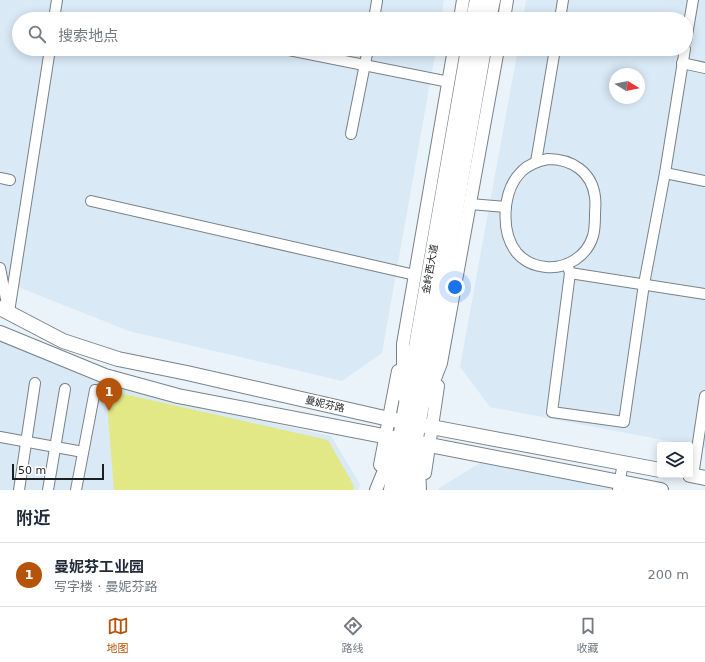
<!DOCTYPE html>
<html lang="zh">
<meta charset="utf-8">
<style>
:root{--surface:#fff;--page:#f2f2f3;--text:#1f2937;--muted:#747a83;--line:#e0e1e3;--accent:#b45309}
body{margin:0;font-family:"DejaVu Sans","Noto Sans SC",sans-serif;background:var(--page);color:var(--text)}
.controls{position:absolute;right:12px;bottom:12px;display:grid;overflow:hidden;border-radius:4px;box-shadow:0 2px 10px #0003}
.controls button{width:36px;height:36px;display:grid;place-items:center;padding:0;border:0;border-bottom:1px solid var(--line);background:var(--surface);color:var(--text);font:20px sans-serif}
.compass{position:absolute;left:609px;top:68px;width:36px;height:36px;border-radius:50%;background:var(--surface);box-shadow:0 2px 10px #0003;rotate:100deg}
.scale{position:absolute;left:12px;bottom:10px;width:92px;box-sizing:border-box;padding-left:4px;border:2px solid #1c1f21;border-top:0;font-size:11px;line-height:14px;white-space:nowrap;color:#1c1f21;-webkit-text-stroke:3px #fff;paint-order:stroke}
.you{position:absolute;left:455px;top:287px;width:14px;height:14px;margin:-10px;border:3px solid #fff;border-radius:50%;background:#1a73e8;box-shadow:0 0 0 6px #1a73e833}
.badge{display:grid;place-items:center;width:26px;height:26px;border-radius:50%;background:var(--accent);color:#fff;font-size:13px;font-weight:700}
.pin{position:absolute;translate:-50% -33px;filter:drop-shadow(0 1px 2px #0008)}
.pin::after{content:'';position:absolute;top:21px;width:14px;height:12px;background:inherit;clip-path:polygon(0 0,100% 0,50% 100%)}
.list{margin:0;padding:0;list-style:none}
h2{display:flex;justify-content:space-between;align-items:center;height:52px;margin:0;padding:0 16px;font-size:17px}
h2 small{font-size:13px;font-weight:400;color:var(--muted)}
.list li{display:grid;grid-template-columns:26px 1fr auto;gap:12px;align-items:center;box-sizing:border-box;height:64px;padding:0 16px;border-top:1px solid var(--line)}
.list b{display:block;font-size:15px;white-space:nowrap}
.list p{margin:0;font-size:13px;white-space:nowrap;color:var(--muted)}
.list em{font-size:13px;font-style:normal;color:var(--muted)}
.icon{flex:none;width:22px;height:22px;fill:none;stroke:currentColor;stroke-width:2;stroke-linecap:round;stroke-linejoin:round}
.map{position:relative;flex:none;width:705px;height:490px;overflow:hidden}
.search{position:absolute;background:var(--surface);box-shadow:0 2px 10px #0003;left:12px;right:12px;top:12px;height:44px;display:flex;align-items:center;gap:10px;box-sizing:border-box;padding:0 14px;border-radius:22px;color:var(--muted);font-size:15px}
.sheet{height:116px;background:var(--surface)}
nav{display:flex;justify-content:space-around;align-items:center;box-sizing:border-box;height:56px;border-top:1px solid var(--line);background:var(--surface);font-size:11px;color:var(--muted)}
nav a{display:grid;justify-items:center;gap:2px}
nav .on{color:var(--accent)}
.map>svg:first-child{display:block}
.built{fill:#d9e9f5;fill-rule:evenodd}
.green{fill:#e2e886}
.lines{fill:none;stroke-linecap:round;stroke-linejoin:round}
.minor-casing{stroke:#7a8288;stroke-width:12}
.tertiary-casing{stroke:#7a8288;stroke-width:14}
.secondary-casing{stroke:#7a8288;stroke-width:16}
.primary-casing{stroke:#7a8288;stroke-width:18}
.minor{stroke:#fff;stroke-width:10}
.tertiary{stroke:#fff;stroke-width:12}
.secondary{stroke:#fff;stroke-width:14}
.primary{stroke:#fff;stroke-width:16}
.labels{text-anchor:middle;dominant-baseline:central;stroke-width:3.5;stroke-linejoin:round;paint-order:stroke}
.street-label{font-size:10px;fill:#1c1f21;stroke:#fff}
</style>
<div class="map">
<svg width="705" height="490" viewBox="0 0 705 490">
<rect width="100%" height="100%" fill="#eaf3fa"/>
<g class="built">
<path d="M 0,0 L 444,0 L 441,19 L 19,19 L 19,49 L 436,49 L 382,353 L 342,381 L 129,331 L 28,291 L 0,279 Z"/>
<path d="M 526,0 L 705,0 L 705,448 L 490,407 L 460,367 L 518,49 L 686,49 L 686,19 L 523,19 ZM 615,74 L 639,74 L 639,98 L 615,98 Z"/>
<path d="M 0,339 L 106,386 L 331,436 L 360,484 L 359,490 L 0,490 Z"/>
<path d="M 485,460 L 639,490 L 439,490 L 439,488 Z"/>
</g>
<path class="green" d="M 106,390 L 328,440 L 354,486 L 353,490 L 114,490 Z"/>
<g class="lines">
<defs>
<g id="minor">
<path d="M 54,19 L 57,0"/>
<path d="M 132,19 L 133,19"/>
<path d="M 374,19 L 377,1"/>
<path d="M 560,19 L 563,0"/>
<path d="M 686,41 L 693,0"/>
<path d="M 284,49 L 449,82"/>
<path d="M 682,63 L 705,68"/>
<path d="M 351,134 L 368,49"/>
<path d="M 548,159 C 572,159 592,172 595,197 C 596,203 595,209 595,215 C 595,222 595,229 593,236 C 587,256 567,269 546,267 C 535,266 524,261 517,253 C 500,232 502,190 522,171 C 529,164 538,161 548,159 Z"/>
<path d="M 536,162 L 555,49"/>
<path d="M 665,173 L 705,181"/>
<path d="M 0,178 L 10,180"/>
<path d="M 91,201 L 415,275"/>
<path d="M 470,204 L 506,207"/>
<path d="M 567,264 L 570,273 L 552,412 L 624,422 L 644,284 L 665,173 L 685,49"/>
<path d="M 0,268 L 7,304"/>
<path d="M 570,273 L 705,294"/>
<path d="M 9,312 L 50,49"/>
<path d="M 0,437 L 83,452"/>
<path d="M 693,476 L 705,396"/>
<path d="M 19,490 L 35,383"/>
<path d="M 48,490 L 65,389"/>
<path d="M 76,490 L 95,390"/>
<path d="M 618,490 L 623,463"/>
</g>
<g id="tertiary">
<path d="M 460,19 L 463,0"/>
<path d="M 504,19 L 507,0"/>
<path d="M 403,396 L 403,344 L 454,49"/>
<path d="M 426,402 L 441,363 L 498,49"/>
<path d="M 418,447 L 420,490"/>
<path d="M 380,465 L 398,371"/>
<path d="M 425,473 L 438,386"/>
<path d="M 376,490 L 396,441"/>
</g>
<g id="secondary">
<path d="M 0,308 L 63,341 L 118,359 L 187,373 L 389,419 L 660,470"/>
<path d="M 0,333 L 105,376 L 178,396 L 661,490"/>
<path d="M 690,475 L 705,478"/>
</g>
<g id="primary">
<path d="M 474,19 L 478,0"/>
<path d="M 488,19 L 492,0"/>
<path d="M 392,490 L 469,49"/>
<path d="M 406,490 L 483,49"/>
</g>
</defs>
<use href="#minor" class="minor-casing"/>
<use href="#tertiary" class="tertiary-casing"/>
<use href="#secondary" class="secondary-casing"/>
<use href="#primary" class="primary-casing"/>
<use href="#minor" class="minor"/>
<use href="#tertiary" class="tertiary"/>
<use href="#secondary" class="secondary"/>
<use href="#primary" class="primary"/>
</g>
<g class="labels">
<g class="street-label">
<text transform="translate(430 269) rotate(-80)">金岭西大道</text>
<text transform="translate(325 404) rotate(13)">曼妮芬路</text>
</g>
</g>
</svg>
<div class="controls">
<button><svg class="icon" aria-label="layers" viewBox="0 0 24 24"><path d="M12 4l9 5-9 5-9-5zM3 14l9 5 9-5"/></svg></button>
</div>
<svg class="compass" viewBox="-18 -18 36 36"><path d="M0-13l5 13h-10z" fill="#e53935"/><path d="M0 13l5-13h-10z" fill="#747a83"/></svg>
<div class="scale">50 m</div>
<div class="you"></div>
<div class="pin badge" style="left:109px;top:411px">1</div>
<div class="search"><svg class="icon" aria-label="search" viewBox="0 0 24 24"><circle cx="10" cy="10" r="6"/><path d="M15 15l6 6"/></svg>搜索地点</div>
</div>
<section class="sheet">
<h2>附近<small></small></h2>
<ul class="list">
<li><span class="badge">1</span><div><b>曼妮芬工业园</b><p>写字楼 · 曼妮芬路</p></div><em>200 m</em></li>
</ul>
</section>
<nav>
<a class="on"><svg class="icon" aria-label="map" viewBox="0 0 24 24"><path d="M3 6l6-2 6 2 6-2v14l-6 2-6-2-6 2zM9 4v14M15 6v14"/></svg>地图</a>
<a><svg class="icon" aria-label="directions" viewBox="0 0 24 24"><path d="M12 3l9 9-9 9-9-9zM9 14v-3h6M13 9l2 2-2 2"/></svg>路线</a>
<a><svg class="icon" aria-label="saved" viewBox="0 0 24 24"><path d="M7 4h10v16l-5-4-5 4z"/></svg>收藏</a>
</nav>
